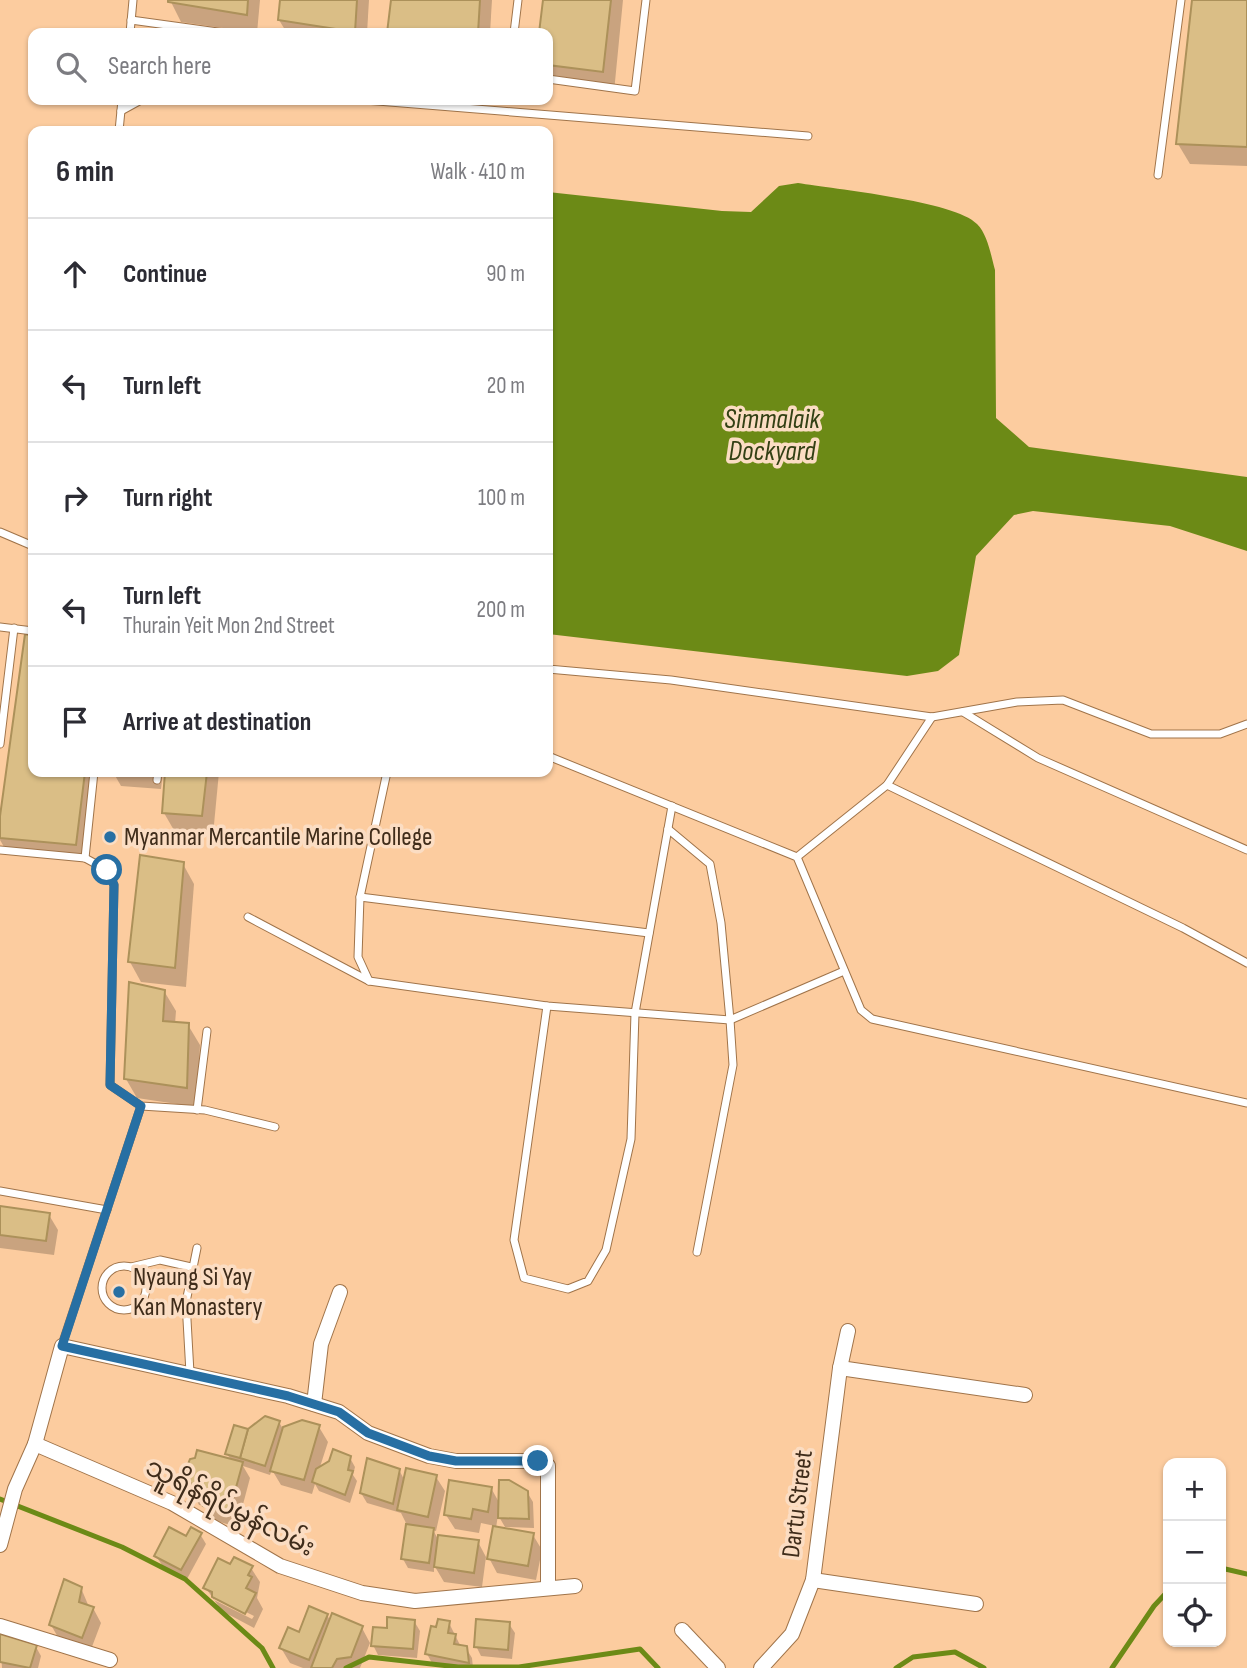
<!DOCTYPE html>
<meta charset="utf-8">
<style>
:root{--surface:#fff;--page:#f7f7f7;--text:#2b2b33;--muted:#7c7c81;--line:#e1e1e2}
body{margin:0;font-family:"Sofia Sans Condensed","Noto Sans Myanmar",sans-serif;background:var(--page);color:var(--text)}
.controls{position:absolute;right:21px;bottom:21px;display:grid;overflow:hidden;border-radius:14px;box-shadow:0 2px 5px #0004}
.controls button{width:63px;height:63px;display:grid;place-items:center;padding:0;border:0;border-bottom:2px solid var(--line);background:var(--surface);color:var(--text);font:35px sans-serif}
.stop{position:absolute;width:21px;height:21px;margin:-16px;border:5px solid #276fa3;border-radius:50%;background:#fff}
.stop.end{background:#276fa3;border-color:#fff;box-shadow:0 2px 7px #0008}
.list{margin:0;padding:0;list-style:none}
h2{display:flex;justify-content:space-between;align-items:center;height:91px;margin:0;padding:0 28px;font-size:30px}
h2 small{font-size:23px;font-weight:400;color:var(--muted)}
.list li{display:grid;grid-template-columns:46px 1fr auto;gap:21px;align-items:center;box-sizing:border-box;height:112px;padding:0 28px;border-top:2px solid var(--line)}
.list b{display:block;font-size:26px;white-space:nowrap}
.list p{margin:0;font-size:23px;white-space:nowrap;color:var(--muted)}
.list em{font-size:23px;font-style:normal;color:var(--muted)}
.icon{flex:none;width:38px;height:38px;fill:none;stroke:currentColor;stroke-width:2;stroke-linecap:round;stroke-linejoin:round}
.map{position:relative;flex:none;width:1247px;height:1668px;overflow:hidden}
.search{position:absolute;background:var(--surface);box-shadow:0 2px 5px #0004;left:28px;top:28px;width:525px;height:77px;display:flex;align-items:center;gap:18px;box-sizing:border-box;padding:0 24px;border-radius:14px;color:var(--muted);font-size:26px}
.panel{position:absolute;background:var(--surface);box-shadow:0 2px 5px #0004;left:28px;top:126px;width:525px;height:651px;border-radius:14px}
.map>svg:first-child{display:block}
.water{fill:#6c8a16}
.shadow{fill:#0003;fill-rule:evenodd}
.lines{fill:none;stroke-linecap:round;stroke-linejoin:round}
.stream{stroke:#6c8a16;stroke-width:5}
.building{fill:#dabe86;stroke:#ac915a;stroke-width:2}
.service-casing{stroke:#a0744a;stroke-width:9}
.minor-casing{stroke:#a0744a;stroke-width:16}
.service{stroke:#fff;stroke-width:7}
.minor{stroke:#fff;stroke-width:14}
.route{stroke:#276fa3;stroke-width:9}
.poi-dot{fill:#276fa3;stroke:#fbddc3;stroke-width:2.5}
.labels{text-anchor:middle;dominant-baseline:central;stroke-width:7;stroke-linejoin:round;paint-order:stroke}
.poi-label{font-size:26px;fill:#3f2c1a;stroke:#fbddc3;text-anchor:start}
.street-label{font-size:26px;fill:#3f2c1a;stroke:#fbddc3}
.water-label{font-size:28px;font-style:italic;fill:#334014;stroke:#fbddc3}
</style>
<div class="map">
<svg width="1247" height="1668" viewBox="0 0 1247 1668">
<rect width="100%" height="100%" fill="#fccc9f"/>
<path class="water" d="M 798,183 C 833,189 956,201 977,224 C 988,235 991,256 995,270 L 996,418 L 1029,447 L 1247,477 L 1247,551 L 1170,526 L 1033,511 L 1014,515 L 976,556 L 959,655 L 938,671 L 907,676 L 548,634 L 548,192 L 722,211 L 751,212 L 779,186 Z"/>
<g class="shadow">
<path d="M 170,0 L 260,0 L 257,33 L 181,22 Z"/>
<path d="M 282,0 L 369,0 L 367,33 L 287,33 L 279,20 Z"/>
<path d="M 393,0 L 492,0 L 490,33 L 389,33 Z"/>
<path d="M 545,0 L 623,0 L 614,92 L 549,83 L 548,33 L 541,33 Z"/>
<path d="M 1194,0 L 1247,0 L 1247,166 L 1190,164 L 1178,144 Z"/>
<path d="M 27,636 L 33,637 L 33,772 L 94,772 L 84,859 L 7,852 L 0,840 Z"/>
<path d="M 113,772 L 163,772 L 161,789 L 121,786 Z"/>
<path d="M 167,772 L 219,772 L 213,835 L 175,832 L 164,813 Z"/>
<path d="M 183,864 L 194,884 L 186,987 L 141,982 L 130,962 Z"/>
<path d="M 164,991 L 176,1011 L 175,1024 L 188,1025 L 200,1045 L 197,1107 L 137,1098 L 126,1079 Z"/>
<path d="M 0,1208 L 49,1215 L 58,1230 L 54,1255 L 0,1248 Z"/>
<path d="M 279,1422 L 283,1429 L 319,1427 L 328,1442 L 319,1470 L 350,1458 L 355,1467 L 353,1475 L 357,1481 L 350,1503 L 319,1491 L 315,1484 L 312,1494 L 281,1485 L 272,1470 L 270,1475 L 243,1466 L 250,1478 L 237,1527 L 213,1520 L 205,1506 L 199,1505 L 185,1477 L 231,1460 L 227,1454 L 248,1431 Z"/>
<path d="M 399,1470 L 405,1481 L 436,1477 L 445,1491 L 436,1531 L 433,1530 L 439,1541 L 478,1542 L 486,1557 L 482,1587 L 444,1582 L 434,1565 L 434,1572 L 408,1568 L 403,1559 L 407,1525 L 401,1513 L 367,1503 L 361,1493 Z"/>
<path d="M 491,1488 L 500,1504 L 527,1492 L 533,1502 L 534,1528 L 505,1527 L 498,1515 L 496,1528 L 533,1535 L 542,1550 L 536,1580 L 497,1573 L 489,1558 L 495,1526 L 481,1523 L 479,1533 L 455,1529 L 446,1515 Z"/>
<path d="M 200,1534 L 206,1544 L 187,1579 L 162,1565 L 156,1556 Z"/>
<path d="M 251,1568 L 260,1582 L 257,1598 L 263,1609 L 254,1628 L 222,1611 L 205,1587 ZM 214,1596 L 254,1616 L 252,1619 L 214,1600 Z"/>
<path d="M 81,1588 L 89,1607 L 93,1608 L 101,1623 L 90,1652 L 59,1639 L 51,1625 Z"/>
<path d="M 327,1615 L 331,1622 L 362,1628 L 370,1643 L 360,1668 L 303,1668 L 290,1663 L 281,1648 Z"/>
<path d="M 414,1621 L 420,1631 L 417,1658 L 378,1655 L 373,1645 L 388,1630 Z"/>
<path d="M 449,1623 L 460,1645 L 466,1648 L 472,1658 L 473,1668 L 432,1663 L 427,1654 L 438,1629 Z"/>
<path d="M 509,1624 L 515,1633 L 512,1659 L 481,1656 L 476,1646 Z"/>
<path d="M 0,1636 L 36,1647 L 41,1656 L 38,1668 L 2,1668 Z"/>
</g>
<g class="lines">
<g class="stream">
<path d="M 0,1499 L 122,1547 L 185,1579 L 262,1648 L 273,1668"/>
<path d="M 1221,1568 L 1247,1574"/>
<path d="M 346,1668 L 369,1657 L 458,1667 L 519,1667 L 640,1649 L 658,1668"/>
<path d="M 896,1668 L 913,1657 L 955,1652 L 984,1668"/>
<path d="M 1112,1668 L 1154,1606 L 1168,1591"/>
</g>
</g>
<g class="building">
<path d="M 168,0 L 248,0 L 247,15 L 168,2 Z"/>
<path d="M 280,0 L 357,0 L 355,32 L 278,20 Z"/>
<path d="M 391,0 L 480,0 L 478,33 L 387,33 Z"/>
<path d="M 543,0 L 611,0 L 603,72 L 548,65 L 548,33 L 539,33 Z"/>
<path d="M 1192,0 L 1247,0 L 1247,147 L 1176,144 Z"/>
<path d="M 25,634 L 33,636 L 33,772 L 85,772 L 76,845 L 0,838 L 0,816 Z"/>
<path d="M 165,772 L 207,772 L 202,816 L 162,813 Z"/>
<path d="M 140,855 L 184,862 L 175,968 L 128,962 Z"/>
<path d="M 129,982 L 165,990 L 163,1021 L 189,1023 L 187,1088 L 124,1079 Z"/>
<path d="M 0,1206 L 50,1213 L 46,1241 L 0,1235 Z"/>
<path d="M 265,1416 L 280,1421 L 265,1466 L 240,1458 L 248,1429 Z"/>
<path d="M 302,1420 L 320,1425 L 304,1480 L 270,1471 L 283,1427 Z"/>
<path d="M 234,1425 L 248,1429 L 240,1458 L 225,1454 Z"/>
<path d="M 333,1449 L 351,1456 L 348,1470 L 353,1471 L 345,1495 L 312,1482 L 316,1469 L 329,1461 Z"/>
<path d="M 197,1450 L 243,1462 L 229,1513 L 203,1506 L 206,1495 L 189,1490 L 191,1483 L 183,1477 L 190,1459 L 195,1458 Z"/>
<path d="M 367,1458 L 400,1469 L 393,1504 L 360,1493 Z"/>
<path d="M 406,1468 L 437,1475 L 428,1517 L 397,1510 Z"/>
<path d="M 449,1480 L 492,1487 L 488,1512 L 473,1509 L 471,1519 L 444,1515 Z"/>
<path d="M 499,1480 L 509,1480 L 528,1491 L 529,1519 L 498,1518 Z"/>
<path d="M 406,1524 L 434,1528 L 429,1563 L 401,1559 Z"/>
<path d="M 493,1526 L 534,1533 L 528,1566 L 487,1559 Z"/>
<path d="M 169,1527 L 186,1536 L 191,1527 L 202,1533 L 181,1570 L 154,1556 Z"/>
<path d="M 438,1535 L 479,1540 L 474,1573 L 434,1567 Z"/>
<path d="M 234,1557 L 253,1566 L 248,1575 L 252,1577 L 246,1588 L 256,1593 L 245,1614 L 212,1597 L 212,1592 L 203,1588 L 218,1558 L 230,1564 Z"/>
<path d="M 64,1579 L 82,1587 L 79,1602 L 94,1607 L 82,1638 L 49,1625 Z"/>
<path d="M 309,1606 L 328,1614 L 309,1660 L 279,1648 L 288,1627 L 299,1632 Z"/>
<path d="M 332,1613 L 363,1626 L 351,1657 L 337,1659 L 332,1668 L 311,1668 Z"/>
<path d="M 387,1617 L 415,1620 L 413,1649 L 371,1646 L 373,1627 L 387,1628 Z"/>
<path d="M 438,1619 L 450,1621 L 448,1633 L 456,1634 L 454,1644 L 467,1646 L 469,1663 L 425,1654 L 431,1626 L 436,1627 Z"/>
<path d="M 476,1619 L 510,1622 L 508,1650 L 474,1647 Z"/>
<path d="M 0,1634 L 37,1645 L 30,1668 L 0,1662 Z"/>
</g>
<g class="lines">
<defs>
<g id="service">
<path d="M 131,20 L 225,33"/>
<path d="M 130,33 L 133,0"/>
<path d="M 514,33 L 518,0"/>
<path d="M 548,79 L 635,91 L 646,0"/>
<path d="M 365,100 L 808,136"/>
<path d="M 121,111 L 141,100"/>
<path d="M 119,131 L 122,100"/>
<path d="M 1158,175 L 1181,0"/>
<path d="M 0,532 L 33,546"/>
<path d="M 0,627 L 33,631"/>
<path d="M 548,669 L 671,680 L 932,717 L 1017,702 L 1063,700 L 1151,734 L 1220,734 L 1247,724"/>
<path d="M 963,712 L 1038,758 L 1247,850"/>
<path d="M 0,744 L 14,628"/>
<path d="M 548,756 L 797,857 L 861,1010 L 872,1019 L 1247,1103"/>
<path d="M 157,780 L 158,772"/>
<path d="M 887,785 L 1183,928 L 1247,963"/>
<path d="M 668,829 L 710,864 L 721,923 L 730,1020 L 733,1065 L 697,1252"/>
<path d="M 0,850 L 85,858 L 107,870 L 114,885 L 110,1085 L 141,1106 L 205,1110 L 275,1127"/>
<path d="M 797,857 L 887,785 L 932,717"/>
<path d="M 85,858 L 94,772"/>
<path d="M 360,897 L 649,933"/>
<path d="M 248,917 L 369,981 L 547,1006 L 730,1020 L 844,971"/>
<path d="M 369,981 L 358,957 L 360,897 L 387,772"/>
<path d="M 547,1006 L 514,1240 L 524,1278 L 568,1289 L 588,1281 L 606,1250 L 631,1139 L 635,1013 L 672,806"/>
<path d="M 197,1110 L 207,1031"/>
<path d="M 0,1191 L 107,1210"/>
<circle cx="124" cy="1288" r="22"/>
<path d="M 131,1267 L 160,1260 L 191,1267"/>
<path d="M 62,1345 L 141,1106"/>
<path d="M 190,1373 L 186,1302 L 197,1248"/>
</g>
<g id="minor">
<path d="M 840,1368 L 1025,1395"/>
<path d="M 314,1404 L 321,1344 L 340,1292"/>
<path d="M 35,1444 L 172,1503 L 280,1566 L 362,1593 L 415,1601 L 575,1586"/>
<path d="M 0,1545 L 15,1489 L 35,1444 L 62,1346 L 288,1396 L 339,1412 L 368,1433 L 429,1456 L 456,1461 L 538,1461 L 548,1466 L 548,1588"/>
<path d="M 813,1580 L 976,1604"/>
<path d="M 0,1626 L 110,1660"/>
<path d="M 682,1630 L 718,1668"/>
<path d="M 761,1668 L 792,1634 L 813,1580 L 840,1368 L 848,1331"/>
</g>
</defs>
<use href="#service" class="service-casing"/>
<use href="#minor" class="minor-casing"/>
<use href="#service" class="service"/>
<use href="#minor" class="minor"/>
</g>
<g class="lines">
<path class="route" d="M 107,870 L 114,885 L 110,1085 L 141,1106 L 62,1346 L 288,1396 L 339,1412 L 368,1433 L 429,1456 L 456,1461 L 538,1461"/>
</g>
<g class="poi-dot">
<circle cx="110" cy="837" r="7"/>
<circle cx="119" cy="1292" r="7"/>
</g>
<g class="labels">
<g class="poi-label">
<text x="124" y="837">Myanmar Mercantile Marine College</text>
<text x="133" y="1277">Nyaung Si Yay<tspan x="133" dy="30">Kan Monastery</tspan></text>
</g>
<g class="street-label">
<text transform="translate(798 1504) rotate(-83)">Dartu Street</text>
<text transform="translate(230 1508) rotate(27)">သူရိန်ရိပ်မွန်လမ်း</text>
</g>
<g class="water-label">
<text x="772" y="419">Simmalaik<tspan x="772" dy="32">Dockyard</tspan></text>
</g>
</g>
</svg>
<div class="controls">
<button>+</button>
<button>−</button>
<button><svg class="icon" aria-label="locate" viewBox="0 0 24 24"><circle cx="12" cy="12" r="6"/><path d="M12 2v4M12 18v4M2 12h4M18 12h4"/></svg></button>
</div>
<div class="stop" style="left:107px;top:870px"></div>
<div class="stop end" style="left:538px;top:1461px"></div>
<div class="search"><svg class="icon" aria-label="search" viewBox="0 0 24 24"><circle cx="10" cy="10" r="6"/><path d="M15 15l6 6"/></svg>Search here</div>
<section class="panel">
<h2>6 min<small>Walk · 410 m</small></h2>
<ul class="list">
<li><svg class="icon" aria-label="ahead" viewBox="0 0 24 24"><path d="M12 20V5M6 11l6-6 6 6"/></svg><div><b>Continue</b></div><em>90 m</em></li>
<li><svg class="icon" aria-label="left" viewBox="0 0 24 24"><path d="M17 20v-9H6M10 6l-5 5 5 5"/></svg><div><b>Turn left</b></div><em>20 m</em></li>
<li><svg class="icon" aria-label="right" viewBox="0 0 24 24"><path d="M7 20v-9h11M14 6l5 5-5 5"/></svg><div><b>Turn right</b></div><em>100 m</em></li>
<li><svg class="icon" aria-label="left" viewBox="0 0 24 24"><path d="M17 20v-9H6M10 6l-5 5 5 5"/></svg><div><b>Turn left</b><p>Thurain Yeit Mon 2nd Street</p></div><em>200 m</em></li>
<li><svg class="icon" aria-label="arrive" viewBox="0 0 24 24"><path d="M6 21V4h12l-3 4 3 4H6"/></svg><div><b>Arrive at destination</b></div></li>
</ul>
</section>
</div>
